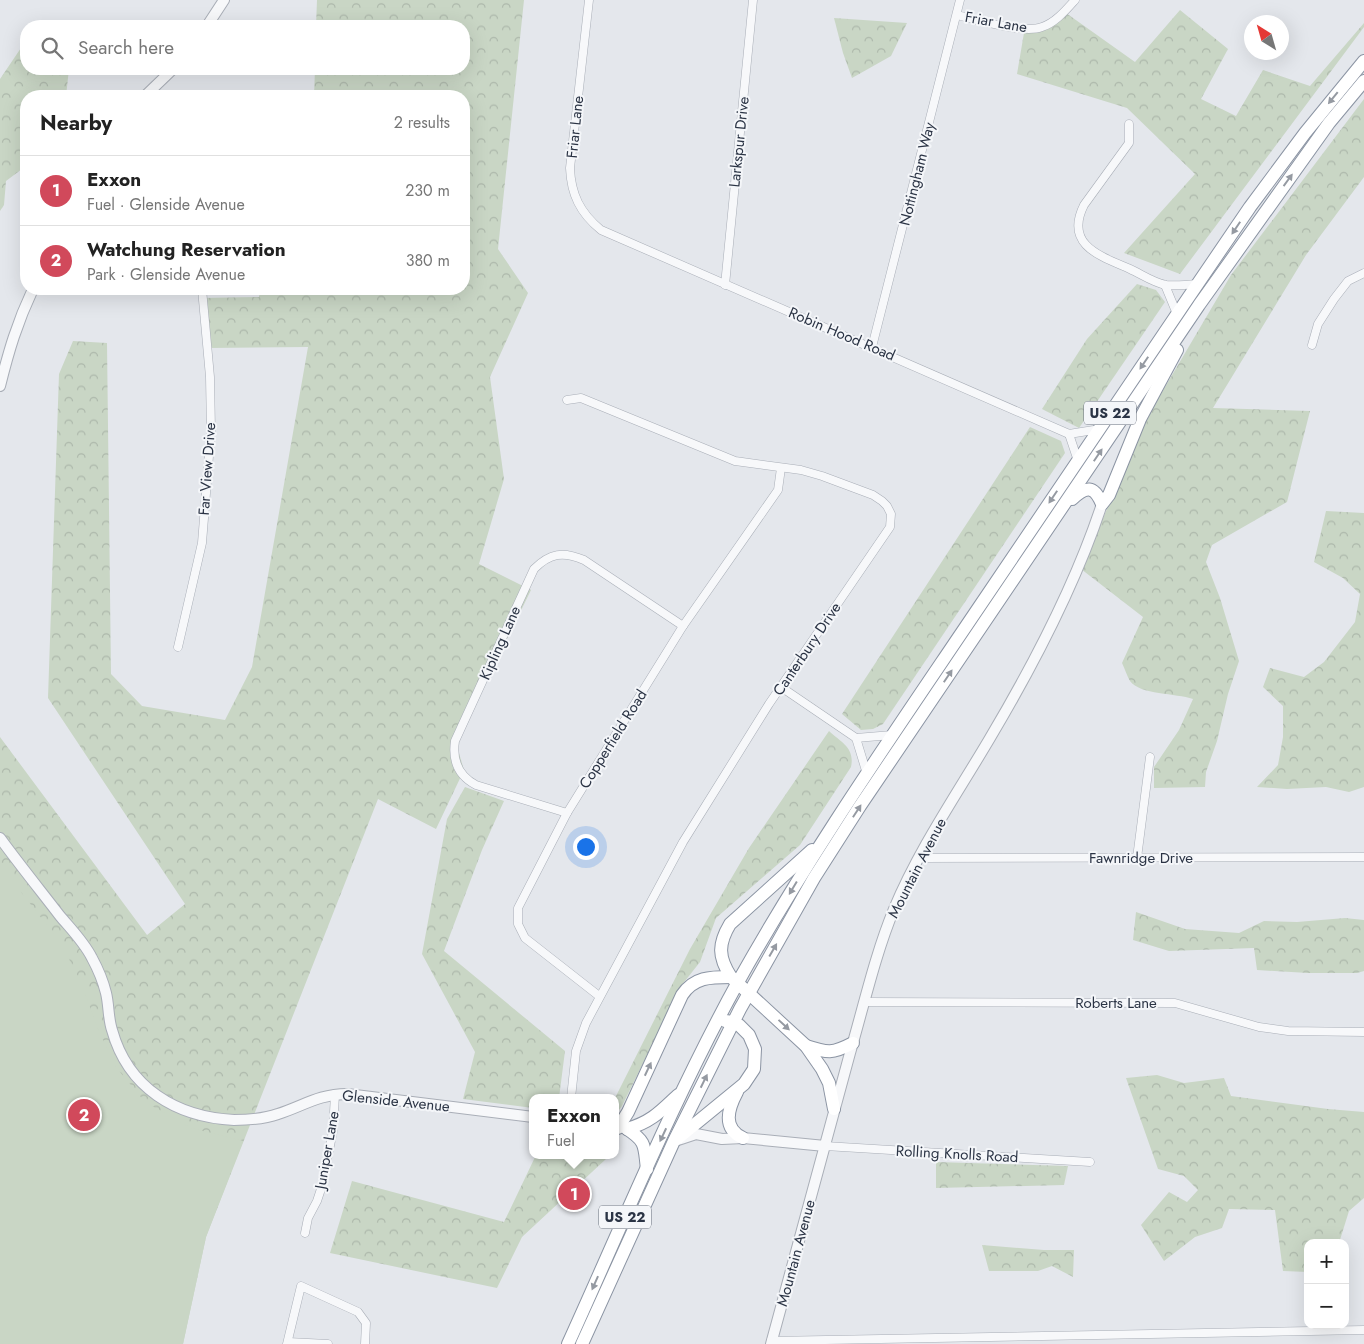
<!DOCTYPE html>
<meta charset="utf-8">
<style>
:root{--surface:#fff;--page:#f2f2f2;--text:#222;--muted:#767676;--line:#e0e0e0;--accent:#d1495b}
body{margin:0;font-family:Jost,sans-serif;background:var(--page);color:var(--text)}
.controls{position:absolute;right:15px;bottom:15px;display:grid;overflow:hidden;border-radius:10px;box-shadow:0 5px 20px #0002}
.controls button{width:45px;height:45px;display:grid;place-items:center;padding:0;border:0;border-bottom:1px solid var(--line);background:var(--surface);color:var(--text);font:25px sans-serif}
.compass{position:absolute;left:1244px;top:15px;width:45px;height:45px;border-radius:50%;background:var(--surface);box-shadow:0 5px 20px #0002;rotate:323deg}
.you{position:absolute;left:585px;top:846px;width:18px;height:18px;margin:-12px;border:4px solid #fff;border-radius:50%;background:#1a73e8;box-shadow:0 0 0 8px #1a73e833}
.badge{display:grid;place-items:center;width:32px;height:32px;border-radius:50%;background:var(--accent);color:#fff;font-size:16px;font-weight:700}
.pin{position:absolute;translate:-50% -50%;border:2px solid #fff;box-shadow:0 1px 5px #0006}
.popup{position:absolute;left:529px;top:1094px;width:90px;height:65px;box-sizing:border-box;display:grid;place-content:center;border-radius:10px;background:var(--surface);filter:drop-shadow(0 1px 4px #0005);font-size:16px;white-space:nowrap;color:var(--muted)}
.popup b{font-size:19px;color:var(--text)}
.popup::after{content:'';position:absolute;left:50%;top:100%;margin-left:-10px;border:10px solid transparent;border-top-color:var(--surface)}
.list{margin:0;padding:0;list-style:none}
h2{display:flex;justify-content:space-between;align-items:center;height:65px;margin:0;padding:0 20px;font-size:21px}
h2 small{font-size:16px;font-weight:400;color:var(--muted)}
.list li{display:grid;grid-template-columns:32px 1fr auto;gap:15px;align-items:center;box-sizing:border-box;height:70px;padding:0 20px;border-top:1px solid var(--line)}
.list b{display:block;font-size:19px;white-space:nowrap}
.list p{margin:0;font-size:16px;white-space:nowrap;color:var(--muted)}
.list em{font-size:16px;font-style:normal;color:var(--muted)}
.icon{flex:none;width:28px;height:28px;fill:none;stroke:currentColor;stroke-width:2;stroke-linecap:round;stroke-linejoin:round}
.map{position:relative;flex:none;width:1364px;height:1344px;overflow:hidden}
.search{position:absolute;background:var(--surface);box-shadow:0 5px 20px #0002;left:20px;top:20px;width:450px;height:55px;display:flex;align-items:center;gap:12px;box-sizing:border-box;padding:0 18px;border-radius:20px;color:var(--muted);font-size:19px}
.panel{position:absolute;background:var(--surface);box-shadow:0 5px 20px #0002;left:20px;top:90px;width:450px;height:205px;border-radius:20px}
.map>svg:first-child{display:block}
.forest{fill:url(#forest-crowns)}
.park{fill:#c9d6c5}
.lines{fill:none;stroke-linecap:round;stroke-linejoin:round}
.minor-casing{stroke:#a9aeb7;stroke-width:9}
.tertiary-casing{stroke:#a9aeb7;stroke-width:12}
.trunk-casing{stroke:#8b94a3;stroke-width:14}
.minor{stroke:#f7f8fa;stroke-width:8}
.tertiary{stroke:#f7f8fa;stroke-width:10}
.trunk{stroke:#fff;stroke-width:12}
.oneway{fill:#959aa2}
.labels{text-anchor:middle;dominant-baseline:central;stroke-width:4;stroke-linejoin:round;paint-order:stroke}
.shield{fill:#f4f6f9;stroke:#676e7b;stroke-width:1}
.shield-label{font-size:14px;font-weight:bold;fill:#2b3445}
.street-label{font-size:15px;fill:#2b3445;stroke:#f4f6f9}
</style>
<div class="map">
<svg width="1364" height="1344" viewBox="0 0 1364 1344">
<defs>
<pattern id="forest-crowns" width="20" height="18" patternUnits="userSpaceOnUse" patternTransform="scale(1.25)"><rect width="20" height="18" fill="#c9d6c5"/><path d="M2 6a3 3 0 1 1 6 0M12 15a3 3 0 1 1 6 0" fill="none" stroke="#adb8ab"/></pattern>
</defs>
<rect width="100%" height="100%" fill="#e4e7ec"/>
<g class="forest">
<path d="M 317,0 L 524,0 L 498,249 L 528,293 L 490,377 L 504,479 L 479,564 L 531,590 L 456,743 L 464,770 L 436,829 L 378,799 L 206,1237 L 183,1344 L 0,1344 L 0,737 L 147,935 L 185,904 L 48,698 L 59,374 L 73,341 L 107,343 L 111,674 L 142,706 L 225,720 L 252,667 L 308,347 L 209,348 L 201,298 L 259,297 L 260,289 L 464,289 L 464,96 L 314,96 L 315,69 L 464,69 L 464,26 L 316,26 Z"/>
<path d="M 1180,10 L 1228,49 L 1201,99 L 1236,116 L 1263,70 L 1310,86 L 1364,23 L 1364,27 L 1180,274 L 1124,253 L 1195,174 L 1127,108 L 1017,74 L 1025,27 L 1046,26 L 1066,13 L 1135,62 Z"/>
<path d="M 834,18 L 907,23 L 891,56 L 852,78 L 843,53 Z"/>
<path d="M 25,42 L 26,42 L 26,69 L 69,69 L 66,96 L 26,96 L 26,166 L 6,181 L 4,205 L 0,211 L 0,79 Z"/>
<path d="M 1364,99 L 1364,177 L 1306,255 L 1213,408 L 1310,411 L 1287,502 L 1212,545 L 1206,562 L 1220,598 L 1239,661 L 1228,694 L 1217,741 L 1206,772 L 1205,787 L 1154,788 L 1154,767 L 1179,730 L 1193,699 C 1176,693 1140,695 1130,681 C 1127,676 1125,669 1122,663 L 1143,617 L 1081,569 L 1145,421 L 1231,275 Z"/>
<path d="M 1137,284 L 1156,290 L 1165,302 L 1079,428 L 1042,409 L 1087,339 Z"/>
<path d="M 1030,427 L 1061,441 L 1065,453 L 883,724 L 873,729 L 861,730 L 842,714 Z"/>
<path d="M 1326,511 L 1364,513 L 1364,787 L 1349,792 L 1326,787 L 1287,789 L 1257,787 L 1278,765 L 1283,737 L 1283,706 L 1263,687 L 1270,668 L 1304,677 L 1324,662 L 1355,622 L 1360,594 L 1343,578 L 1314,562 Z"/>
<path d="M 829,731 C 842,743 855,748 851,767 L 800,845 L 716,918 L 700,962 L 681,986 L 622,1106 L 615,1115 L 615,1098 L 690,949 L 749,848 Z"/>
<path d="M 465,787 L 504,801 L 482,850 L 444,951 L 565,1051 L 559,1098 L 533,1098 L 533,1108 L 463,1099 L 475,1052 L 422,954 L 447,819 Z"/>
<path d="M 1136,912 L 1185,929 L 1239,933 L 1264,921 L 1297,922 L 1345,918 L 1364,920 L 1364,971 L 1357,973 L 1308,973 L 1257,970 L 1254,948 L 1169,951 L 1133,940 Z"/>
<path d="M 1157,1075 L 1184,1083 L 1224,1078 L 1231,1096 L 1328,1109 L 1364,1112 L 1364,1198 L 1349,1211 L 1339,1243 L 1308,1243 L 1308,1272 L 1283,1271 L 1275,1210 L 1229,1209 L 1222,1228 L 1195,1237 L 1164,1261 L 1141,1225 L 1169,1192 L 1187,1202 L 1198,1190 L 1184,1176 L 1158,1169 L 1126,1078 Z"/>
<path d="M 536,1155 L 607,1155 L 606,1159 L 522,1237 L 497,1288 L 330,1253 L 352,1181 L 504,1222 Z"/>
<path d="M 936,1162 L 1068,1166 L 1064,1185 L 936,1188 Z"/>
<path d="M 982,1245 L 1044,1250 L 1074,1250 L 1073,1277 L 1052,1266 L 1038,1271 L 989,1271 Z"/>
</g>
<path class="park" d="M 0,863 L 21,892 L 61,943 L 83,987 L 98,1029 L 116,1067 L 145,1102 L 191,1128 L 243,1141 L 206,1237 L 183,1344 L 0,1344 Z"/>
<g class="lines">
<defs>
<g id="minor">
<path d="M 589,0 L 570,168 C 571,194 580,213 601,230 L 1069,434 L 1100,429"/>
<path d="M 957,15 C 977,20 1024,34 1042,27 C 1055,23 1066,10 1075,0"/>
<path d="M 1129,124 L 1129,143 L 1084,205 C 1064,245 1100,256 1130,269 C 1141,274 1154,283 1166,285 C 1176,286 1187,285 1197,284"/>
<path d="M 725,285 L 753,0"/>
<path d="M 1165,285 L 1177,314"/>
<path d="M 1312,345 L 1318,324 L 1334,299 L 1348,281 L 1364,273"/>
<path d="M 872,347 L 960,0"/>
<path d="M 567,400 L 581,398 L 735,461 L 801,470 L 822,476 L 873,495 L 882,501 L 887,506 L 891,514 L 890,527 L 769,704 L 683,842 L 586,1023 L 576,1051 L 571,1098"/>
<path d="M 1069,434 L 1078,461"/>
<path d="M 178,647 L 202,543 L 211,431 L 210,377 L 202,289"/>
<path d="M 781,687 L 856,738 L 867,774"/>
<path d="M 856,738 L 892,735"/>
<path d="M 567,813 L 476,785 C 459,776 452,761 455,741 L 534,569 C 550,553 563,551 584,560 L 683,626"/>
<path d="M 919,858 L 1363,857"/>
<path d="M 1137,858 L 1150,757"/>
<path d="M 599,996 L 525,938 L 518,924 L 518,908 L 567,813 L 683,626 L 778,490 L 781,468"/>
<path d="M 865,1002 L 1175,1003 L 1259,1027 L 1288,1031 L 1364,1032"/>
<path d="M 825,1146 L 1090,1162"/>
<path d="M 305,1233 L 308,1218 L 317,1201 L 321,1189 L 333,1131 L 335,1094"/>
<path d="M 771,1341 L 1364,1330"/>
<path d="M 288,1342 L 328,1344"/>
<path d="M 287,1344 L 301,1286 L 358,1312 L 366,1323 L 365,1344"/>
</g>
<g id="tertiary">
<path d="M 207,26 L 224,0"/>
<path d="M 145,96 L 173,69"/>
<path d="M 0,386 C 9,350 17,323 33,289"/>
<path d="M 0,838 C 19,864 40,890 60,916 C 71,929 84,942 92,958 C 98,969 103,981 106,993 C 109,1005 108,1018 112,1030 C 128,1088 176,1117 234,1120 C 248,1120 264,1119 278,1114 C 303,1106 319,1094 347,1094 L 533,1117"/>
<path d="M 678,1140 L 696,1134 L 722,1139 L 743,1138 L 825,1146"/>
<path d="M 771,1344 C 797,1247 823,1150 850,1053 C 864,1005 875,955 894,909 C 919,849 957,794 990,738 C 1034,664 1075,586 1102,504"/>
</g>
<g id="trunk">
<path d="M 1072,499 C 1086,486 1094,485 1102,504 L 1109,495 L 1140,419 L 1177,350"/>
<path d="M 812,850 L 730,924 C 718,944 718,957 731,977 L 806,1046 L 822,1069 L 829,1083 L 834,1109"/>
<path d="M 806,1046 C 828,1053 832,1054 853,1043"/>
<path d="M 737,1092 C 728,1109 722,1128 743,1138"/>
<path d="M 618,1128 L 628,1112 L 682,995 C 694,977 710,977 731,977"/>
<path d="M 627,1129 C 651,1122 660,1112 678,1095"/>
<path d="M 627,1129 C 647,1142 644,1146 647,1169"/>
<path d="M 678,1138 L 744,1084 L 754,1069 L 755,1049 L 749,1035 L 739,1025 L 733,1022 L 725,1021"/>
<path d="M 568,1344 C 623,1223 674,1098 738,982 C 809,855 892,736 973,616 C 1065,480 1157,343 1250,207 L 1305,133 L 1364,61"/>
<path d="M 582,1344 L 674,1141 L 740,1009 L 814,878 L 860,806 L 1199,305 L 1329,123 L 1364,81"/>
</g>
</defs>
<use href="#minor" class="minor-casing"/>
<use href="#tertiary" class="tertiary-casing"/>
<use href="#trunk" class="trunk-casing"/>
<use href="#minor" class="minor"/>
<use href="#tertiary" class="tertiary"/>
<use href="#trunk" class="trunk"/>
</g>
<defs><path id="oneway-solid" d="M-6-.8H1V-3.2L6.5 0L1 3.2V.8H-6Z" transform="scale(1.25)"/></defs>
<g class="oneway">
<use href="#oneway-solid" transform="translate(1333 98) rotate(129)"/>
<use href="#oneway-solid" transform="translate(1288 180) rotate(-54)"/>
<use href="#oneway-solid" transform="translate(1236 228) rotate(124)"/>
<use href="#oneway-solid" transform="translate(1144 363) rotate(124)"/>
<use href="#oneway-solid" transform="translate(1098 455) rotate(-56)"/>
<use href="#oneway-solid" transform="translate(1053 497) rotate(124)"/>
<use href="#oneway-solid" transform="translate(948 676) rotate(-56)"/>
<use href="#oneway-solid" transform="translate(857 811) rotate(-57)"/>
<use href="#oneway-solid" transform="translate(793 888) rotate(121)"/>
<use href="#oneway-solid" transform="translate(773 950) rotate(-60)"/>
<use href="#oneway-solid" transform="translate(784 1025) rotate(43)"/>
<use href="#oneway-solid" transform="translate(648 1069) rotate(-65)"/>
<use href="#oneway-solid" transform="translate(704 1081) rotate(-64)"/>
<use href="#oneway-solid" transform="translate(663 1135) rotate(115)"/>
<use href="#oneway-solid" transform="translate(595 1283) rotate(114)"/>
</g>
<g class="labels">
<g class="shield">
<rect x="1084" y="401.5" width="52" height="23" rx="4"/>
<rect x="599" y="1205.5" width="52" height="23" rx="4"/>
</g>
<g class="shield-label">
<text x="1110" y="413">US 22</text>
<text x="625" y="1217">US 22</text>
</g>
<g class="street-label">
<text transform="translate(996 22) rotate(10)">Friar Lane</text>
<text transform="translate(575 127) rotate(-84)">Friar Lane</text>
<text transform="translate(739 142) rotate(-84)">Larkspur Drive</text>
<text transform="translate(917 174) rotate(-76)">Nottingham Way</text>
<text transform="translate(842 334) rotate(23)">Robin Hood Road</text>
<text transform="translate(207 469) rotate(-86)">Far View Drive</text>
<text transform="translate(500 643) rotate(-66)">Kipling Lane</text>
<text transform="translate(807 649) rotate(-56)">Canterbury Drive</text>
<text transform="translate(613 739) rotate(-58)">Copperfield Road</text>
<text x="1141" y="858">Fawnridge Drive</text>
<text transform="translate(917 868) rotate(-63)">Mountain Avenue</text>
<text x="1116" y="1003">Roberts Lane</text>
<text transform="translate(396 1101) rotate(6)">Glenside Avenue</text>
<text transform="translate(327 1150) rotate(-80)">Juniper Lane</text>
<text transform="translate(957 1154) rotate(3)">Rolling Knolls Road</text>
<text transform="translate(796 1253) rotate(-75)">Mountain Avenue</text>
</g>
</g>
</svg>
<div class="controls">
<button>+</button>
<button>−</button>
</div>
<svg class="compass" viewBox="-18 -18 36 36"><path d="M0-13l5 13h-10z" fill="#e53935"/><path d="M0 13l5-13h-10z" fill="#767676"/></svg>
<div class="you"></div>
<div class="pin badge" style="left:574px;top:1194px">1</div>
<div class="popup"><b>Exxon</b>Fuel</div>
<div class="pin badge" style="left:84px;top:1115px">2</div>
<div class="search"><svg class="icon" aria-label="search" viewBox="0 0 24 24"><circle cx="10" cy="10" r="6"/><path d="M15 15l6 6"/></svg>Search here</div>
<section class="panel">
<h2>Nearby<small>2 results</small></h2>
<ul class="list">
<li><span class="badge">1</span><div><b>Exxon</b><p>Fuel · Glenside Avenue</p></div><em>230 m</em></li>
<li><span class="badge">2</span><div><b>Watchung Reservation</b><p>Park · Glenside Avenue</p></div><em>380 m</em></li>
</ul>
</section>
</div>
